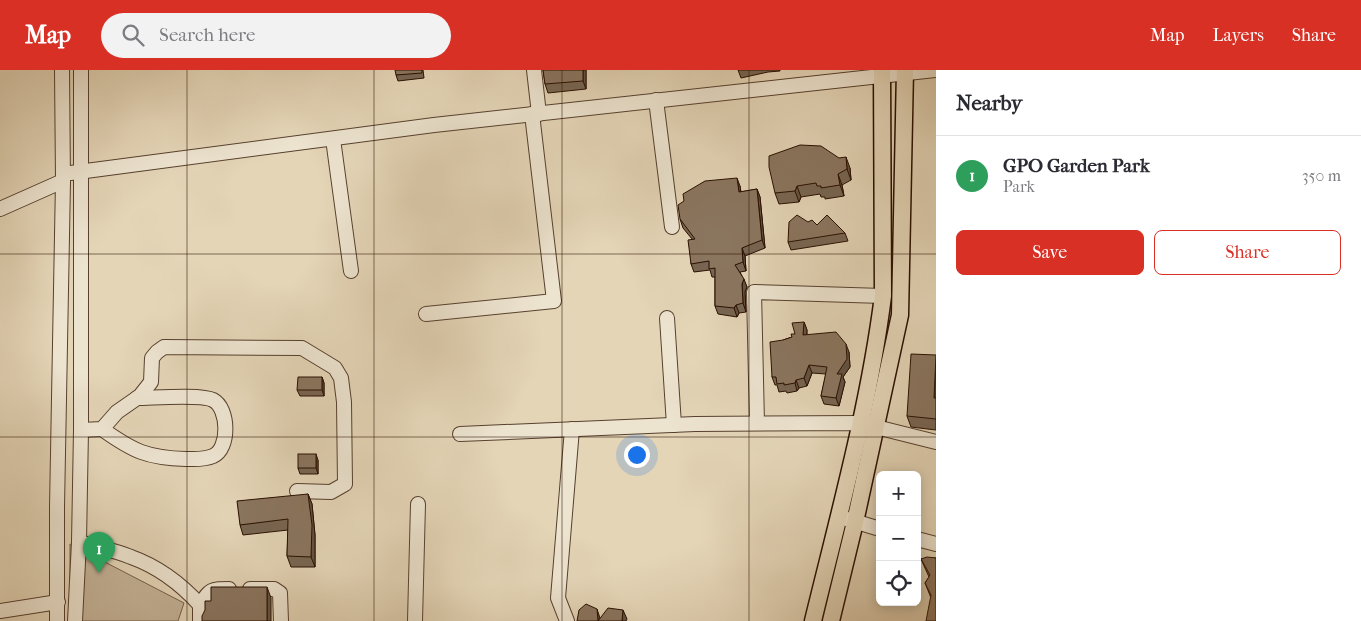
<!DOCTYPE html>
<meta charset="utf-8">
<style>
:root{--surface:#fff;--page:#f2f2f3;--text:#2b2b33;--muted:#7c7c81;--line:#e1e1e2;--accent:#d93025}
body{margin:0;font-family:"IM FELL French Canon",serif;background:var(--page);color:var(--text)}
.controls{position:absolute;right:15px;bottom:15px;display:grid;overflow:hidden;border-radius:8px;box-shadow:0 2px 12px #0003}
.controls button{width:45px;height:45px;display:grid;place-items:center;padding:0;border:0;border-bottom:1px solid var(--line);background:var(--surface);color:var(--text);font:25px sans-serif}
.you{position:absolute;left:636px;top:384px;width:18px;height:18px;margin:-12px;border:4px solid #fff;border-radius:50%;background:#1a73e8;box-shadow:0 0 0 8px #1a73e833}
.badge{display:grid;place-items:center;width:32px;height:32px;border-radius:50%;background:var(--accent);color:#fff;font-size:16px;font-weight:700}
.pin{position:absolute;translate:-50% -41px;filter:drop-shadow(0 1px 2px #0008)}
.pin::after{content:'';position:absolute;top:26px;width:18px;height:15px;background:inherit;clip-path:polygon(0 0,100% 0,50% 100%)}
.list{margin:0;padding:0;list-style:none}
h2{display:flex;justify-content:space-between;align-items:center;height:65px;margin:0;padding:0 20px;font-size:21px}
h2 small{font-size:16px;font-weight:400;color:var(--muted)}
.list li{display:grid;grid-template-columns:32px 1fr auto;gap:15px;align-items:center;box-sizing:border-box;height:80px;padding:0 20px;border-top:1px solid var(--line)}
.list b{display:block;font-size:19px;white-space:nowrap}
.list p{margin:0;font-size:16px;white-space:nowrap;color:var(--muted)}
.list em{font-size:16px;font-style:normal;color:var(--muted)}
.actions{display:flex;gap:10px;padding:15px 20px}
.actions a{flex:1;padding:11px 0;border:1px solid var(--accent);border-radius:8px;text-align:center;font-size:18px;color:var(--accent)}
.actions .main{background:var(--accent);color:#fff}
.icon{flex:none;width:28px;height:28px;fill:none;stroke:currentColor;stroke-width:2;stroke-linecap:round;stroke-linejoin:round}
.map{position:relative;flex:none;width:936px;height:551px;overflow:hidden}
header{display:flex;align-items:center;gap:30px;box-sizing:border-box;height:70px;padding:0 25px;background:var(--accent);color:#fff}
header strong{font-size:24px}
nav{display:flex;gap:28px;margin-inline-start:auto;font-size:18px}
.search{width:350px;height:45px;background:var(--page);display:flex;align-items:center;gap:12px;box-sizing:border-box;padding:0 18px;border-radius:28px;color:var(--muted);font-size:19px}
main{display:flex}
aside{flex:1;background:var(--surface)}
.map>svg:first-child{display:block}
.green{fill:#c4b398;stroke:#76604c}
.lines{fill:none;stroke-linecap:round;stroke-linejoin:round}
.minor-casing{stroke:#57402e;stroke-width:16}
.major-casing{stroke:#280e00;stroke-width:19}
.minor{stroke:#ede4d0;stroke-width:14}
.major{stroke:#e4d5b7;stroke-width:16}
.wall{fill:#776552;stroke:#280e00}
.shaded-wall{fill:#615242;stroke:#280e00}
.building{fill:#8a755f;stroke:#280e00}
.grid{fill:none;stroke:#280e00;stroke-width:1;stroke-opacity:0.55}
</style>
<header>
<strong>Map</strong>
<div class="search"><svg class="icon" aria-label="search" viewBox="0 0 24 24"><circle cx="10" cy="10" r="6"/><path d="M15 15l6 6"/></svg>Search here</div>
<nav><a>Map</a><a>Layers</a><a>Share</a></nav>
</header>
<main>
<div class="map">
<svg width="936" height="551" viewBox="0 0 936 551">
<rect width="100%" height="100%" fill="#e4d5b7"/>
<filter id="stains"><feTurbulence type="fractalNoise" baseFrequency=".004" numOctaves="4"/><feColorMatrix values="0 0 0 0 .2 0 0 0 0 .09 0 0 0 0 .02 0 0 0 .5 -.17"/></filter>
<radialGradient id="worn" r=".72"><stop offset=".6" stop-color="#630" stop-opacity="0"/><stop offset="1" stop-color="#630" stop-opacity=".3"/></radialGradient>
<path class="green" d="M 70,474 L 184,533 L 178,551 L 70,551 Z"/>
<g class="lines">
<defs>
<g id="minor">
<path d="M 534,0 L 539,44"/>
<path d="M 656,30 L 672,157"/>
<path d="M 333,69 L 351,201"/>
<path d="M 63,104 L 434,55 L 935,0"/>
<path d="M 0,139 L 63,111"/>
<path d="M 426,244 L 554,231 L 532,44"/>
<path d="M 667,248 L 674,355"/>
<path d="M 757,353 L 754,222 L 883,226"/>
<path d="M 102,359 C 133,381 147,388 186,389 C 195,389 204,390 213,386 C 230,379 229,338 213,330 C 201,324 153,328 137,328"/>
<path d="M 81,360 L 102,359 L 117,342 L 140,326 L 151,312 L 152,288 L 157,282 L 164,277 L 302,278 L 335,298 L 341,308 L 344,332 L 345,414 L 331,422 L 297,421"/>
<path d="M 460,364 L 695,354 L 860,353 L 936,372"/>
<path d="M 847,449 L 880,459"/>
<path d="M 917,469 L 936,474"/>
<path d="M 79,472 C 96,477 115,480 131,487 C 159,497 181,514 200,535 L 200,551"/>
<path d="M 250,519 L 274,519 L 280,523 L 281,551"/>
<path d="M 200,535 C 210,519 211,519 229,519"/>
<path d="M 0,541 L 58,532"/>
<path d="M 57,551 L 57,437 L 63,111 L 62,0"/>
<path d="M 75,551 L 79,472 L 81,360 L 81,0"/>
<path d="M 415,551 L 418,434"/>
<path d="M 567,551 L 558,528 L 572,359"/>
</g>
<g id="major">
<path d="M 813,551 C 839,444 869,336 883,226 L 882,0"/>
<path d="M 831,551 L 855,452 L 900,245 L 905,0"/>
</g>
</defs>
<use href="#minor" class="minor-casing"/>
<use href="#major" class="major-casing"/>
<use href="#minor" class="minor"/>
<use href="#major" class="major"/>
</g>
<g class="wall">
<path d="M 423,0 L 424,8 L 398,11 L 396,5 Z"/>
<path d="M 543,0 L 586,0 L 586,19 L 548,23 L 545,14 Z"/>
<path d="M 738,0 L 780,0 L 780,1 L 768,2 L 741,8 Z"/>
<path d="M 850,98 L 851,110 L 842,115 L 844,126 L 825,129 L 825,127 L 821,127 L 820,124 L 801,127 L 799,132 L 779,134 L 775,123 Z"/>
<path d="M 740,116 L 741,122 L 757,119 L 760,127 L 765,178 L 745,186 L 746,201 L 740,202 L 747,217 L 745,222 L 746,242 L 739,243 L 737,247 L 718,244 L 715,236 L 715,207 L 712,207 L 710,200 L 694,202 L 691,194 L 692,169 L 683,158 L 680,149 Z"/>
<path d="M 808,152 L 845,163 L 848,171 L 791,180 L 788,172 Z"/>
<path d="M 804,252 L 807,260 L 807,265 L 849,282 L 850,297 L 843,307 L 845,312 L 839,336 L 824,334 L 821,326 L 826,304 L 812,303 L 807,316 L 799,318 L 797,321 L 787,323 L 786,321 L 779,322 L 777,315 L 775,315 L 772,307 L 783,270 L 792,267 L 795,264 Z"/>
<path d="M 936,285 L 936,360 L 911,357 L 907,346 Z"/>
<path d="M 322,307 L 324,313 L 324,326 L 300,326 L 297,320 Z"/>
<path d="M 318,390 L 318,404 L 300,404 L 298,398 Z"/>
<path d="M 308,424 L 312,434 L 315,465 L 315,497 L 291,497 L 287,486 L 288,460 L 243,465 L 240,455 Z"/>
<path d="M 936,488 L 931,528 L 925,513 L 929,507 L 921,489 Z"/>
</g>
<g class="shaded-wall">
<path d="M 583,0 L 586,0 L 586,19 L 583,11 Z"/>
<path d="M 846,87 L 850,98 L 851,110 L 847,99 Z"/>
<path d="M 838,104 L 842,115 L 844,126 L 840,115 Z"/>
<path d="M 737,108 L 740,116 L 742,130 L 739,122 Z"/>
<path d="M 797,116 L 801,127 L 799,132 L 795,121 Z"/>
<path d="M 757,119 L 760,127 L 765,178 L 762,170 Z"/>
<path d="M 742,178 L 745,186 L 746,201 L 743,192 Z"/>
<path d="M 744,209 L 747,217 L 745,222 L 746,242 L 743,233 L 742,214 Z"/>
<path d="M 736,235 L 739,243 L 737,247 L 734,238 Z"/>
<path d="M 804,252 L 807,260 L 806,273 L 803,265 Z"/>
<path d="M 846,274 L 849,282 L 850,297 L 843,307 L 845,312 L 839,336 L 836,328 L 837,304 Z"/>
<path d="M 936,290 L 936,335 L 934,328 Z"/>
<path d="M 809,295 L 812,303 L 807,316 L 804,308 Z"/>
<path d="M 322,307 L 324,313 L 324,326 L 322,320 Z"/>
<path d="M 796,310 L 799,318 L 797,321 L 795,313 Z"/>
<path d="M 316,384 L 318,390 L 318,404 L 316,398 Z"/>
<path d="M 308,424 L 312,434 L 315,465 L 315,497 L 311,487 Z"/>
<path d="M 267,517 L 271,528 L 271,551 L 267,551 Z"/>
<path d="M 597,539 L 600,548 L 598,551 Z"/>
<path d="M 623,540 L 627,549 L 626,551 L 622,551 Z"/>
</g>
<g class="building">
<path d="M 395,0 L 422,0 L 422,3 L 396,5 Z"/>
<path d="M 543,0 L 583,0 L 583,11 L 545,14 Z"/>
<path d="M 800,75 L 821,76 L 839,88 L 846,87 L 847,99 L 838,104 L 840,115 L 821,118 L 821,116 L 817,116 L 816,113 L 797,116 L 795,121 L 775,123 L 769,97 L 769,86 Z"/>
<path d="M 737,108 L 739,122 L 757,119 L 762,170 L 742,178 L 743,192 L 735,195 L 744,209 L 742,214 L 743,233 L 736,235 L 734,238 L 715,236 L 715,198 L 709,199 L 709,191 L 691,194 L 688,170 L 695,169 L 680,149 L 678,135 L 684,131 L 683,124 L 705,111 Z"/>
<path d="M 797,145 L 808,152 L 812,150 L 817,155 L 827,145 L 845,163 L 788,172 L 789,152 Z"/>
<path d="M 804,252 L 803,265 L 836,262 L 846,274 L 847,289 L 837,304 L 842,304 L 836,328 L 821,326 L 827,297 L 809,295 L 804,308 L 796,310 L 795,313 L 784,315 L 784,313 L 777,314 L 776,307 L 772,307 L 770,272 L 783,270 L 792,267 L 791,264 L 795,264 L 792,253 Z"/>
<path d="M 911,284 L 936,285 L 934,328 L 936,328 L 936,349 L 907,346 Z"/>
<path d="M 298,307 L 322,307 L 322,320 L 297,320 Z"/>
<rect x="298" y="384" width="18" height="14"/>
<path d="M 308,424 L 312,455 L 311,487 L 287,486 L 288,449 L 240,455 L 237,431 Z"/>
<path d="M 927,487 L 936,488 L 936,551 L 926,551 L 931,525 L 925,513 L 930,505 L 921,489 Z"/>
<path d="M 211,517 L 267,517 L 267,551 L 202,551 L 202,546 L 205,540 L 205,531 L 211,531 Z"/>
<path d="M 586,534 L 597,539 L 598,551 L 608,538 L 623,540 L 622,551 L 577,551 L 579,540 Z"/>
</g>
<path class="grid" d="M 187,0 L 187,551M 374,0 L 374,551M 562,0 L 562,551M 749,0 L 749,551M 0,184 L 936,184M 0,367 L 936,367"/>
<rect width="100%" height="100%" filter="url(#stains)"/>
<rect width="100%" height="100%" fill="url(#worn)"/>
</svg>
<div class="controls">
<button>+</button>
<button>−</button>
<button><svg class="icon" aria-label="locate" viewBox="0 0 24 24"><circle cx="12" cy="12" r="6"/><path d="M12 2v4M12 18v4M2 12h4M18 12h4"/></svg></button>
</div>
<div class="you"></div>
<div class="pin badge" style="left:99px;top:503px;background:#2e9e5b">1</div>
</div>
<aside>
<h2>Nearby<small></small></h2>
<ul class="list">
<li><span class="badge" style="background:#2e9e5b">1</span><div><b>GPO Garden Park</b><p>Park</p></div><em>350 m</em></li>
</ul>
<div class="actions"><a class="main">Save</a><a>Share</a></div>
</aside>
</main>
